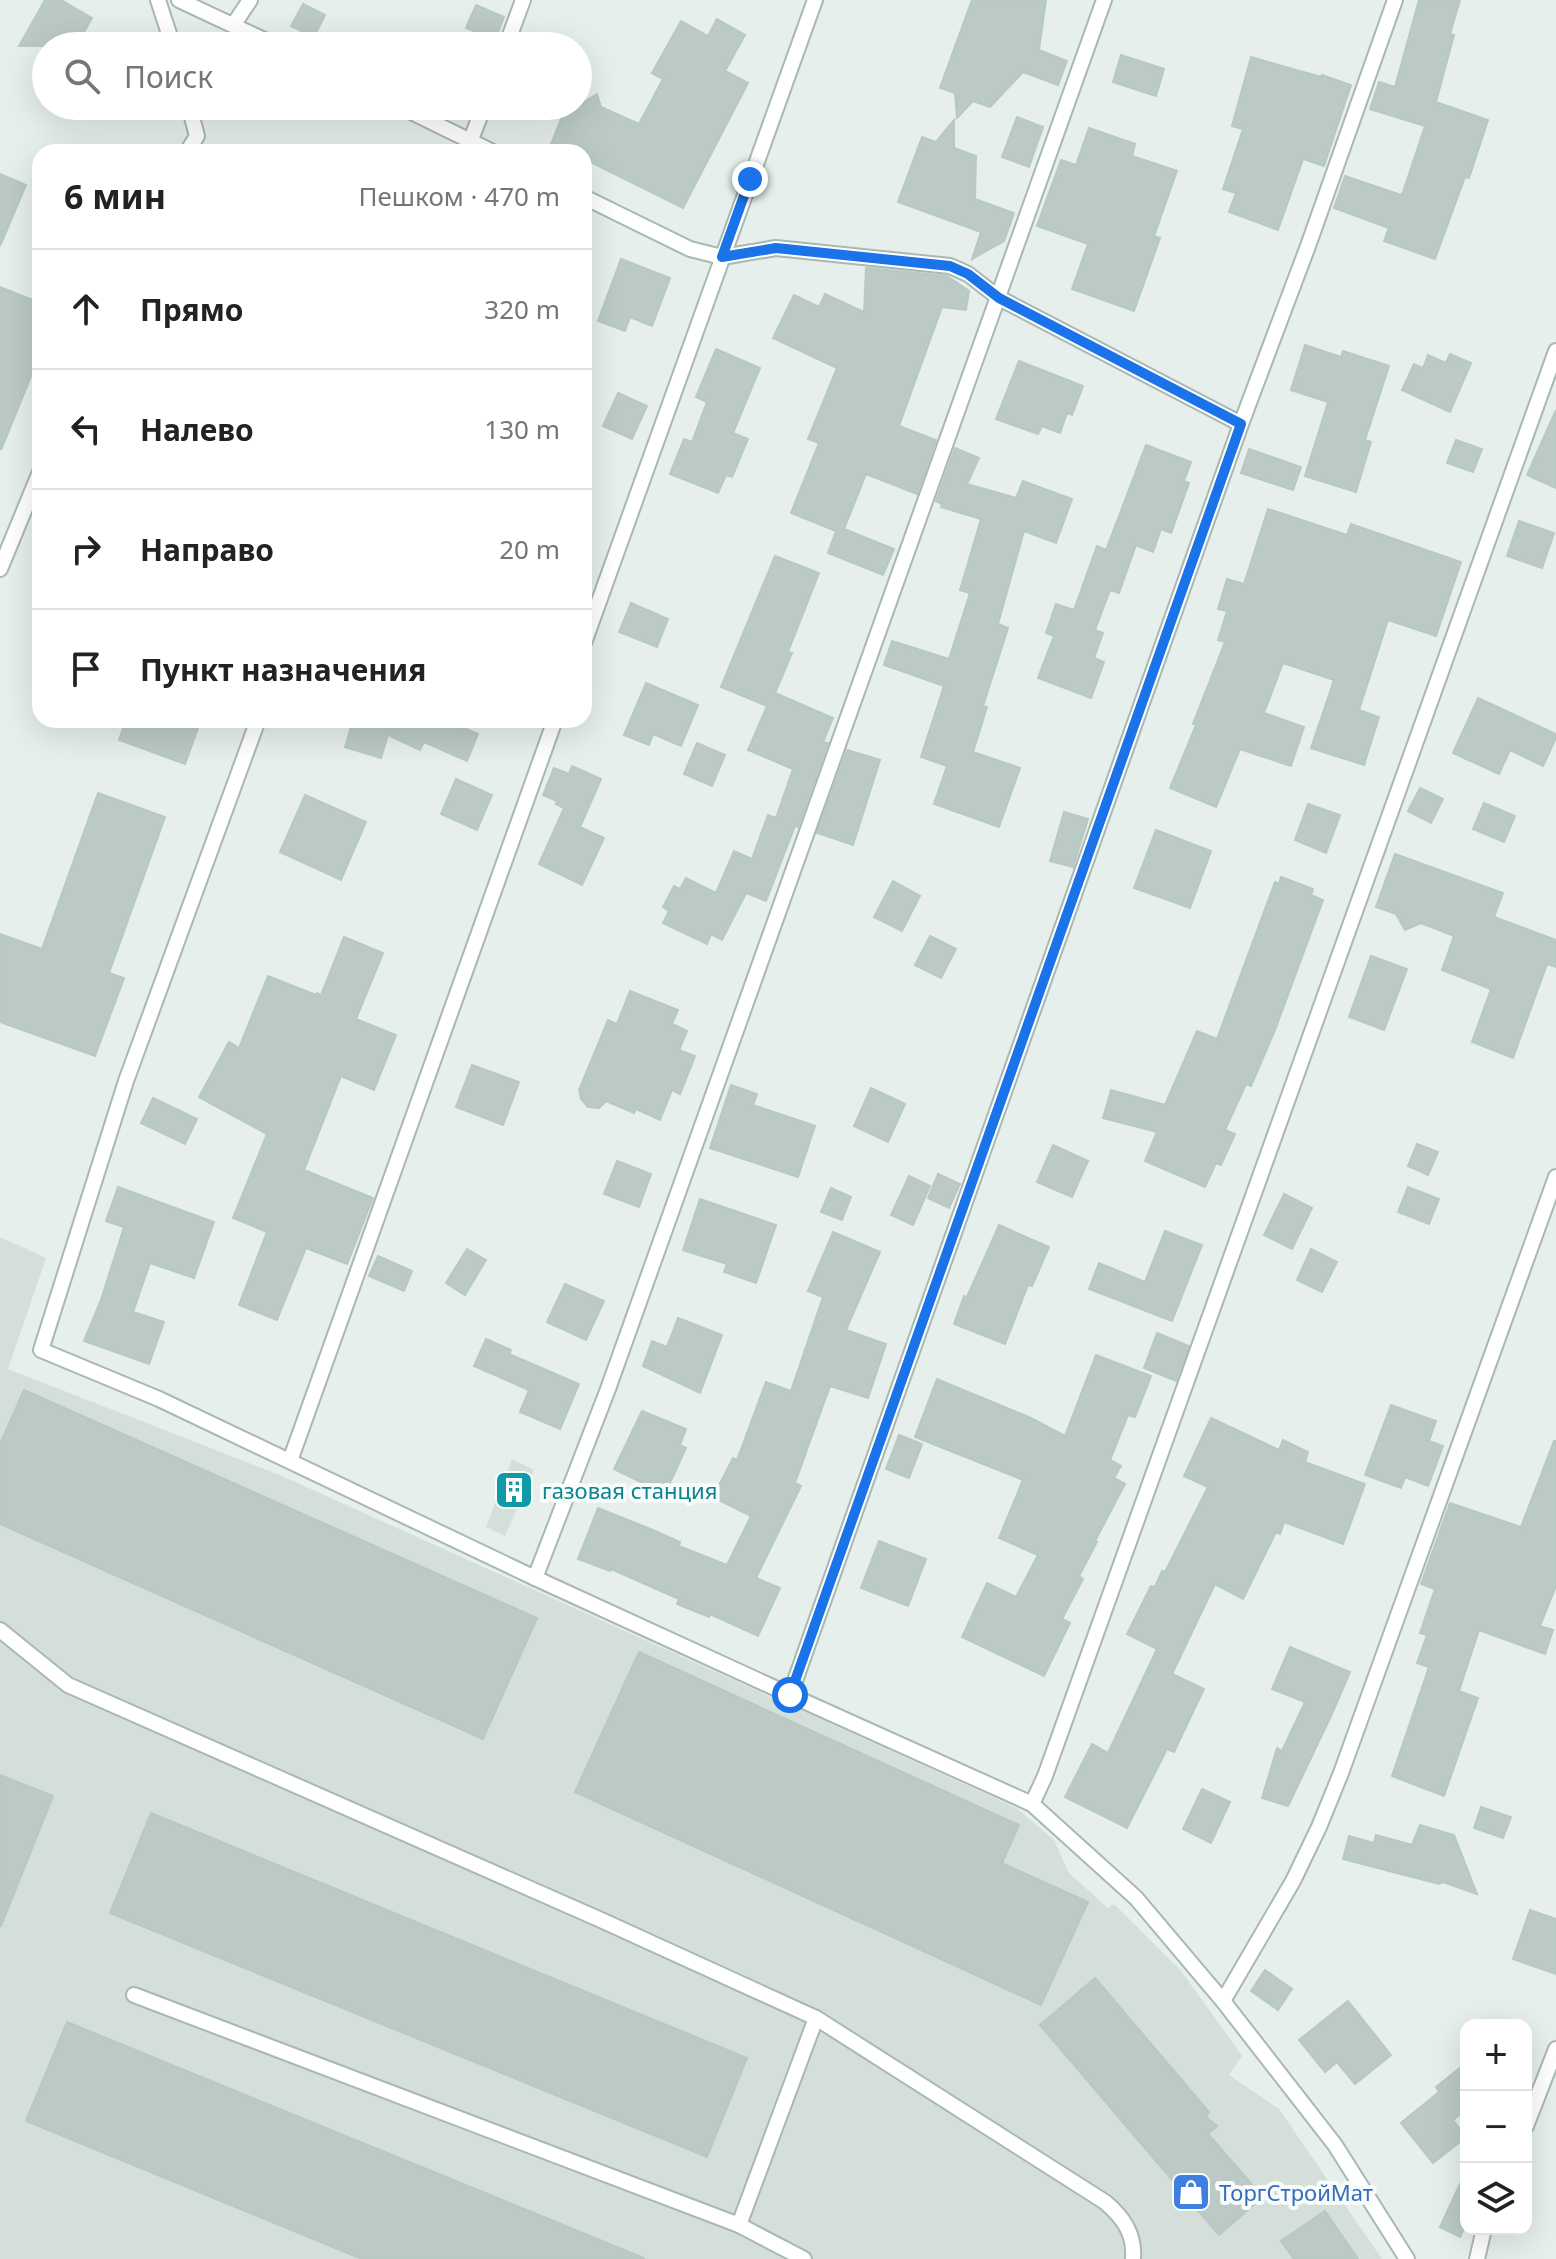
<!DOCTYPE html>
<html lang="ru">
<meta charset="utf-8">
<style>
:root{--surface:#fff;--page:#f6f6f6;--text:#222;--muted:#767676;--line:#e0e0e0}
body{margin:0;font-family:"Noto Sans",sans-serif;background:var(--page);color:var(--text)}
.controls{position:absolute;right:24px;bottom:24px;display:grid;overflow:hidden;border-radius:16px;box-shadow:0 8px 32px #0002}
.controls button{width:72px;height:72px;display:grid;place-items:center;padding:0;border:0;border-bottom:2px solid var(--line);background:var(--surface);color:var(--text);font:40px sans-serif}
.stop{position:absolute;width:24px;height:24px;margin:-18px;border:6px solid #1a73e8;border-radius:50%;background:#fff}
.stop.end{background:#1a73e8;border-color:#fff;box-shadow:0 2px 8px #0008}
.list{margin:0;padding:0;list-style:none}
h2{display:flex;justify-content:space-between;align-items:center;height:104px;margin:0;padding:0 32px;font-size:34px}
h2 small{font-size:26px;font-weight:400;color:var(--muted)}
.list li{display:grid;grid-template-columns:52px 1fr auto;gap:24px;align-items:center;box-sizing:border-box;height:120px;padding:0 32px;border-top:2px solid var(--line)}
.list b{display:block;font-size:30px;white-space:nowrap}
.list em{font-size:26px;font-style:normal;color:var(--muted)}
.icon{flex:none;width:44px;height:44px;fill:none;stroke:currentColor;stroke-width:2;stroke-linecap:round;stroke-linejoin:round}
.map{position:relative;flex:none;width:1556px;height:2259px;overflow:hidden}
.search{position:absolute;background:var(--surface);box-shadow:0 8px 32px #0002;left:32px;top:32px;width:560px;height:88px;display:flex;align-items:center;gap:20px;box-sizing:border-box;padding:0 28px;border-radius:44px;color:var(--muted);font-size:30px}
.panel{position:absolute;background:var(--surface);box-shadow:0 8px 32px #0002;left:32px;top:144px;width:560px;height:584px;border-radius:24px}
.map>svg:first-child{display:block}
.built{fill:#d4dfda}
.building{fill:#bbcac4;stroke:#b8c9c2;stroke-width:2}
.lines{fill:none;stroke-linecap:round;stroke-linejoin:round}
.lane-casing{stroke:#a8b8b2;stroke-width:18}
.lane{stroke:#fff;stroke-width:14}
.route{stroke:#1a73e8;stroke-width:10}
.labels{text-anchor:middle;dominant-baseline:central;stroke-width:8;stroke-linejoin:round;paint-order:stroke}
.culture-label{font-size:22px;fill:#0d838f;stroke:#f7fbf9;text-anchor:start}
.shop-label{font-size:22px;fill:#366cbe;stroke:#f7fbf9;text-anchor:start}
</style>
<div class="map">
<svg width="1556" height="2259" viewBox="0 0 1556 2259">
<rect width="100%" height="100%" fill="#e6efeb"/>
<g class="built">
<path d="M 0,1237 L 46,1258 L 8,1369 L 282,1476 L 1015,1807 L 1054,1840 L 1069,1873 L 1108,1908 L 1114,1904 L 1181,1971 L 1242,2056 L 1229,2075 L 1279,2109 L 1382,2259 L 0,2259 Z"/>
<path d="M 512,1459 L 534,1470 L 505,1536 L 486,1527 Z"/>
</g>
<g class="building">
<path d="M 45,0 L 61,0 L 92,18 L 76,46 L 19,46 Z"/>
<path d="M 972,0 L 1046,0 L 1039,50 L 1067,61 L 1058,85 L 1023,72 L 990,107 L 973,101 L 957,118 L 955,93 L 940,88 Z"/>
<path d="M 1419,0 L 1460,0 L 1450,34 L 1454,35 L 1436,102 L 1488,120 L 1469,178 L 1465,177 L 1435,259 L 1384,241 L 1389,228 L 1334,208 L 1345,176 L 1401,195 L 1403,192 L 1425,126 L 1370,109 L 1379,82 L 1395,87 Z"/>
<path d="M 303,4 L 325,15 L 314,37 L 291,26 Z"/>
<path d="M 476,5 L 504,17 L 495,40 L 466,28 Z"/>
<path d="M 717,19 L 745,35 L 725,71 L 748,83 L 683,208 L 584,159 L 584,152 L 548,152 L 566,106 L 578,106 L 597,94 L 601,107 L 639,124 L 663,79 L 652,73 L 681,21 L 708,36 Z"/>
<path d="M 1121,55 L 1164,69 L 1156,96 L 1113,82 Z"/>
<path d="M 1251,57 L 1321,77 L 1322,75 L 1351,85 L 1324,166 L 1303,159 L 1278,230 L 1229,212 L 1236,193 L 1223,189 L 1243,129 L 1232,126 Z"/>
<path d="M 1017,117 L 1043,127 L 1029,167 L 1002,157 Z"/>
<path d="M 954,120 L 954,148 L 976,156 L 975,199 L 1014,213 L 1004,241 L 972,259 L 981,232 L 898,202 L 922,137 L 936,142 Z"/>
<path d="M 1089,128 L 1135,144 L 1132,156 L 1177,171 L 1154,236 L 1160,238 L 1134,311 L 1072,289 L 1088,244 L 1037,226 L 1061,160 L 1076,165 Z"/>
<path d="M 0,174 L 26,185 L 0,246 Z"/>
<path d="M 621,259 L 670,278 L 652,326 L 630,317 L 625,331 L 598,321 Z"/>
<path d="M 866,268 L 947,276 L 969,291 L 966,310 L 942,307 L 899,426 L 936,440 L 917,494 L 866,474 L 844,529 L 894,549 L 883,575 L 828,553 L 836,531 L 791,513 L 819,443 L 808,439 L 837,368 L 773,338 L 794,295 L 819,307 L 825,294 L 864,312 Z"/>
<path d="M 0,287 L 40,303 L 40,354 L 1,450 Z"/>
<path d="M 1305,345 L 1341,357 L 1343,351 L 1389,366 L 1365,440 L 1371,442 L 1356,492 L 1305,476 L 1328,402 L 1291,390 Z"/>
<path d="M 716,349 L 760,368 L 733,433 L 748,439 L 732,477 L 726,475 L 718,493 L 670,474 L 684,439 L 692,442 L 707,402 L 696,397 Z"/>
<path d="M 1450,354 L 1471,363 L 1450,412 L 1402,390 L 1414,364 L 1423,368 L 1428,355 L 1446,363 Z"/>
<path d="M 1019,361 L 1083,386 L 1072,415 L 1067,413 L 1060,433 L 1042,426 L 1038,434 L 996,419 Z"/>
<path d="M 618,393 L 647,406 L 632,439 L 603,426 Z"/>
<path d="M 1556,410 L 1556,488 L 1527,475 Z"/>
<path d="M 1456,440 L 1482,449 L 1473,472 L 1447,463 Z"/>
<path d="M 1146,445 L 1191,462 L 1184,481 L 1189,483 L 1171,533 L 1161,529 L 1153,552 L 1136,545 L 1119,593 L 1110,590 L 1095,630 L 1103,633 L 1094,658 L 1104,662 L 1091,698 L 1038,678 L 1054,636 L 1046,633 L 1056,604 L 1074,610 L 1097,546 L 1106,550 Z"/>
<path d="M 955,448 L 979,458 L 967,484 L 1016,498 L 1023,481 L 1072,499 L 1056,543 L 1024,531 L 998,624 L 1008,628 L 983,706 L 987,707 L 973,752 L 1020,768 L 999,827 L 934,804 L 947,766 L 921,757 L 944,686 L 884,665 L 892,641 L 949,659 L 970,593 L 960,590 L 981,519 L 941,507 L 942,504 L 936,501 Z"/>
<path d="M 1249,449 L 1301,467 L 1293,490 L 1241,473 Z"/>
<path d="M 1268,509 L 1347,535 L 1351,524 L 1461,562 L 1436,636 L 1388,620 L 1359,710 L 1379,717 L 1364,765 L 1311,748 L 1334,680 L 1283,663 L 1264,713 L 1304,727 L 1291,766 L 1240,749 L 1216,807 L 1170,788 L 1196,725 L 1193,724 L 1225,642 L 1218,640 L 1227,611 L 1218,609 L 1227,579 L 1244,584 Z"/>
<path d="M 1519,521 L 1554,533 L 1542,568 L 1507,556 Z"/>
<path d="M 775,556 L 819,573 L 788,652 L 792,653 L 775,693 L 833,718 L 823,742 L 828,743 L 798,827 L 795,826 L 766,901 L 746,893 L 722,940 L 711,934 L 707,944 L 663,923 L 669,911 L 663,907 L 674,886 L 680,889 L 686,878 L 716,893 L 734,851 L 752,859 L 768,815 L 776,818 L 793,769 L 748,750 L 767,706 L 721,687 Z"/>
<path d="M 631,603 L 668,619 L 657,647 L 619,632 Z"/>
<path d="M 646,683 L 698,705 L 681,746 L 653,734 L 649,745 L 624,735 Z"/>
<path d="M 1478,698 L 1556,734 L 1556,738 L 1543,766 L 1510,750 L 1499,774 L 1453,753 Z"/>
<path d="M 126,720 L 201,720 L 185,764 L 119,740 Z"/>
<path d="M 353,720 L 446,720 L 478,734 L 467,761 L 424,742 L 420,750 L 388,735 L 381,758 L 345,747 Z"/>
<path d="M 697,743 L 725,755 L 712,786 L 684,774 Z"/>
<path d="M 847,750 L 880,760 L 853,845 L 817,833 Z"/>
<path d="M 572,766 L 601,779 L 580,827 L 604,838 L 582,885 L 539,864 L 564,808 L 556,804 L 557,801 L 543,795 L 554,768 L 569,774 Z"/>
<path d="M 456,779 L 492,795 L 477,830 L 441,814 Z"/>
<path d="M 1420,788 L 1443,799 L 1431,823 L 1408,811 Z"/>
<path d="M 98,793 L 165,817 L 109,973 L 124,978 L 95,1056 L 0,1022 L 0,934 L 42,949 Z"/>
<path d="M 305,795 L 366,822 L 341,880 L 280,852 Z"/>
<path d="M 1484,803 L 1515,816 L 1504,842 L 1473,829 Z"/>
<path d="M 1308,804 L 1340,815 L 1326,853 L 1295,840 Z"/>
<path d="M 1064,812 L 1088,819 L 1073,867 L 1050,861 Z"/>
<path d="M 1156,830 L 1211,851 L 1190,908 L 1134,888 Z"/>
<path d="M 1395,854 L 1503,893 L 1494,917 L 1556,940 L 1556,967 L 1547,964 L 1513,1058 L 1472,1042 L 1491,989 L 1442,970 L 1454,936 L 1421,923 L 1405,930 L 1396,914 L 1376,907 Z"/>
<path d="M 1281,877 L 1313,889 L 1311,895 L 1323,900 L 1275,1030 L 1251,1086 L 1246,1084 L 1225,1130 L 1235,1134 L 1221,1165 L 1216,1163 L 1205,1187 L 1145,1161 L 1157,1132 L 1103,1118 L 1111,1090 L 1165,1105 L 1197,1031 L 1217,1039 L 1275,882 L 1279,884 Z"/>
<path d="M 893,881 L 920,896 L 902,931 L 874,917 Z"/>
<path d="M 930,936 L 956,949 L 941,978 L 915,965 Z"/>
<path d="M 344,937 L 383,953 L 356,1019 L 396,1035 L 374,1090 L 341,1076 L 304,1170 L 373,1198 L 347,1264 L 306,1248 L 277,1320 L 239,1305 L 267,1232 L 233,1218 L 267,1134 L 199,1097 L 229,1042 L 239,1048 L 268,976 L 316,995 L 317,993 L 321,995 Z"/>
<path d="M 1371,956 L 1407,969 L 1384,1030 L 1349,1017 Z"/>
<path d="M 630,991 L 678,1010 L 672,1024 L 687,1031 L 679,1050 L 695,1056 L 680,1094 L 672,1090 L 660,1120 L 636,1109 L 634,1113 L 606,1101 L 599,1108 L 588,1107 L 581,1099 L 579,1090 L 608,1020 L 617,1024 Z"/>
<path d="M 472,1065 L 519,1082 L 503,1125 L 456,1107 Z"/>
<path d="M 731,1085 L 757,1094 L 753,1105 L 815,1126 L 798,1177 L 710,1148 Z"/>
<path d="M 871,1088 L 905,1104 L 888,1142 L 854,1126 Z"/>
<path d="M 153,1098 L 197,1119 L 185,1144 L 141,1123 Z"/>
<path d="M 1417,1144 L 1438,1152 L 1428,1175 L 1408,1166 Z"/>
<path d="M 1053,1145 L 1088,1161 L 1072,1197 L 1037,1182 Z"/>
<path d="M 617,1161 L 651,1174 L 639,1207 L 604,1194 Z"/>
<path d="M 938,1174 L 960,1184 L 949,1208 L 928,1198 Z"/>
<path d="M 909,1176 L 930,1186 L 913,1225 L 891,1215 Z"/>
<path d="M 118,1187 L 214,1222 L 194,1278 L 150,1263 L 133,1312 L 164,1322 L 149,1364 L 84,1341 L 101,1300 L 124,1227 L 106,1221 Z"/>
<path d="M 1408,1187 L 1439,1199 L 1429,1224 L 1398,1212 Z"/>
<path d="M 831,1188 L 851,1197 L 842,1220 L 821,1212 Z"/>
<path d="M 1284,1194 L 1312,1208 L 1292,1249 L 1264,1235 Z"/>
<path d="M 700,1199 L 776,1225 L 756,1283 L 724,1272 L 727,1264 L 683,1250 Z"/>
<path d="M 999,1225 L 1049,1247 L 1032,1286 L 1028,1285 L 1005,1344 L 954,1324 L 964,1296 L 967,1297 Z"/>
<path d="M 1165,1231 L 1202,1245 L 1172,1321 L 1089,1289 L 1099,1263 L 1145,1282 Z"/>
<path d="M 833,1232 L 880,1252 L 846,1330 L 886,1344 L 868,1398 L 830,1386 L 795,1483 L 801,1486 L 756,1578 L 780,1588 L 758,1636 L 710,1614 L 709,1617 L 677,1604 L 679,1599 L 611,1569 L 610,1571 L 578,1559 L 598,1508 L 648,1528 L 680,1542 L 679,1546 L 727,1565 L 751,1516 L 713,1497 L 733,1458 L 737,1460 L 766,1382 L 791,1391 L 823,1297 L 808,1291 Z"/>
<path d="M 467,1249 L 486,1260 L 465,1295 L 446,1283 Z"/>
<path d="M 1311,1249 L 1337,1262 L 1322,1292 L 1297,1280 Z"/>
<path d="M 378,1256 L 412,1271 L 404,1291 L 369,1276 Z"/>
<path d="M 565,1284 L 604,1301 L 586,1340 L 547,1322 Z"/>
<path d="M 678,1318 L 722,1335 L 700,1393 L 643,1366 L 652,1341 L 667,1347 Z"/>
<path d="M 1157,1333 L 1189,1346 L 1176,1381 L 1144,1368 Z"/>
<path d="M 486,1339 L 511,1350 L 509,1354 L 579,1384 L 560,1429 L 520,1412 L 529,1390 L 474,1366 Z"/>
<path d="M 1096,1355 L 1151,1376 L 1135,1417 L 1128,1415 L 1110,1460 L 1121,1466 L 1114,1478 L 1125,1484 L 1095,1541 L 1097,1542 L 1079,1576 L 1083,1579 L 1062,1619 L 1070,1623 L 1044,1676 L 962,1637 L 987,1583 L 1016,1597 L 1038,1555 L 999,1538 L 1023,1480 L 915,1437 L 937,1379 L 1031,1418 L 1065,1436 Z"/>
<path d="M 24,1390 L 537,1618 L 483,1739 L 0,1524 L 0,1444 Z"/>
<path d="M 1391,1405 L 1436,1421 L 1429,1441 L 1443,1446 L 1428,1486 L 1405,1477 L 1401,1488 L 1365,1475 Z"/>
<path d="M 642,1411 L 686,1429 L 680,1445 L 686,1448 L 665,1494 L 614,1469 Z"/>
<path d="M 1211,1418 L 1279,1450 L 1283,1440 L 1308,1452 L 1305,1462 L 1365,1484 L 1343,1544 L 1284,1522 L 1280,1534 L 1276,1532 L 1243,1599 L 1215,1584 L 1172,1674 L 1204,1689 L 1174,1752 L 1167,1749 L 1127,1828 L 1065,1797 L 1092,1744 L 1108,1753 L 1157,1649 L 1127,1634 L 1151,1586 L 1155,1587 L 1162,1571 L 1165,1572 L 1208,1487 L 1184,1476 Z"/>
<path d="M 899,1435 L 922,1444 L 909,1478 L 886,1469 Z"/>
<path d="M 1554,1441 L 1556,1441 L 1556,1586 L 1540,1626 L 1553,1630 L 1545,1654 L 1479,1630 L 1459,1691 L 1478,1698 L 1444,1796 L 1392,1776 L 1429,1667 L 1417,1663 L 1427,1635 L 1420,1633 L 1435,1589 L 1421,1584 L 1450,1503 L 1521,1527 Z"/>
<path d="M 879,1541 L 926,1559 L 908,1606 L 861,1588 Z"/>
<path d="M 1290,1647 L 1350,1672 L 1332,1714 L 1288,1806 L 1262,1798 L 1277,1748 L 1282,1751 L 1305,1702 L 1272,1689 Z"/>
<path d="M 639,1652 L 1019,1825 L 1002,1863 L 1088,1902 L 1041,2005 L 575,1792 Z"/>
<path d="M 0,1775 L 53,1796 L 1,1926 L 0,1926 Z"/>
<path d="M 1202,1789 L 1230,1802 L 1211,1843 L 1183,1829 Z"/>
<path d="M 1481,1807 L 1511,1817 L 1503,1838 L 1474,1828 Z"/>
<path d="M 151,1813 L 747,2058 L 707,2157 L 110,1913 Z"/>
<path d="M 1420,1825 L 1454,1835 L 1477,1894 L 1443,1882 L 1439,1884 L 1343,1859 L 1349,1836 L 1374,1843 L 1376,1835 L 1412,1845 Z"/>
<path d="M 1530,1910 L 1556,1919 L 1556,1974 L 1513,1959 Z"/>
<path d="M 1265,1970 L 1292,1989 L 1278,2010 L 1251,1991 Z"/>
<path d="M 1095,1978 L 1209,2112 L 1206,2117 L 1217,2126 L 1208,2134 L 1263,2197 L 1219,2235 L 1040,2025 Z"/>
<path d="M 1348,2001 L 1391,2055 L 1355,2084 L 1337,2062 L 1325,2072 L 1299,2040 Z"/>
<path d="M 67,2022 L 644,2258 L 643,2259 L 362,2259 L 26,2121 Z"/>
<path d="M 1466,2063 L 1466,2110 L 1453,2120 L 1466,2137 L 1433,2163 L 1401,2123 L 1439,2092 L 1436,2087 Z"/>
<path d="M 1466,2171 L 1466,2224 L 1460,2237 L 1440,2227 Z"/>
<path d="M 1325,2211 L 1358,2259 L 1294,2259 L 1281,2241 Z"/>
</g>
<g class="lines">
<defs>
<g id="lane">
<path d="M 158,0 L 173,46"/>
<path d="M 179,0 L 277,46"/>
<path d="M 234,24 L 250,0"/>
<path d="M 506,46 L 523,0"/>
<path d="M 399,106 L 493,152"/>
<path d="M 187,152 L 197,136 L 189,106"/>
<path d="M 466,152 L 484,106"/>
<path d="M 584,197 L 690,249 L 722,257 L 776,248 L 950,266 L 968,274 L 999,298 L 1241,424"/>
<path d="M 0,569 L 40,472"/>
<path d="M 584,643 C 663,429 738,214 815,0"/>
<path d="M 258,720 L 126,1081 L 41,1350 L 159,1399 L 535,1578 L 790,1695 L 1032,1804 L 1136,1898 L 1223,2001 L 1335,2145 L 1407,2259"/>
<path d="M 290,1461 L 555,720"/>
<path d="M 535,1578 L 608,1389 L 1104,0"/>
<path d="M 0,1630 L 68,1685 L 601,1920 L 816,2018 L 739,2225 L 804,2259"/>
<path d="M 790,1695 L 1241,424 L 1308,246 L 1395,0"/>
<path d="M 1032,1804 L 1045,1776 L 1556,351"/>
<path d="M 134,1995 L 739,2225"/>
<path d="M 1223,2001 L 1293,1881 L 1319,1827 L 1341,1773 L 1556,1177"/>
<path d="M 816,2018 L 1105,2202 C 1123,2217 1135,2234 1133,2259"/>
<path d="M 1526,2126 L 1556,2049"/>
<path d="M 1477,2259 L 1484,2229"/>
</g>
</defs>
<use href="#lane" class="lane-casing"/>
<use href="#lane" class="lane"/>
</g>
<g class="lines">
<path class="route" d="M 750,179 L 722,257 L 776,248 L 950,266 L 968,274 L 999,298 L 1241,424 L 790,1695"/>
</g>
<defs>
<symbol id="building-square" viewBox="-11 -11 22 22"><rect x="-9" y="-9" width="18" height="18" rx="4" fill="#0f9aa8" stroke="#f7fbf9"/><path d="M-4-6H4V6H1V3H-1V6H-4ZM-2.5-4.3h1.7v1.8h-1.7ZM.8-4.3h1.7v1.8H.8ZM-2.5-1h1.7V.8h-1.7ZM.8-1h1.7V.8H.8Z" fill="#fff"/></symbol>
<symbol id="shop-square" viewBox="-11 -11 22 22"><rect x="-9" y="-9" width="18" height="18" rx="4" fill="#3f7fe0" stroke="#f7fbf9"/><path d="M-5-2.5h2.3a2.7 3.5 0 0 1 5.4 0H5L5.5 6h-11ZM-1.5-2.5h3a1.5 2.3 0 0 0-3 0Z" fill="#fff"/></symbol>
</defs>
<g fill-rule="evenodd">
<use href="#building-square" x="492" y="1468" width="44" height="44"/>
<use href="#shop-square" x="1169" y="2170" width="44" height="44"/>
</g>
<g class="labels">
<g class="culture-label">
<text x="542" y="1490">газовая станция</text>
</g>
<g class="shop-label">
<text x="1219" y="2192">ТоргСтройМат</text>
</g>
</g>
</svg>
<div class="controls">
<button>+</button>
<button>−</button>
<button><svg class="icon" aria-label="layers" viewBox="0 0 24 24"><path d="M12 4l9 5-9 5-9-5zM3 14l9 5 9-5"/></svg></button>
</div>
<div class="stop" style="left:790px;top:1695px"></div>
<div class="stop end" style="left:750px;top:179px"></div>
<div class="search"><svg class="icon" aria-label="search" viewBox="0 0 24 24"><circle cx="10" cy="10" r="6"/><path d="M15 15l6 6"/></svg>Поиск</div>
<section class="panel">
<h2>6 мин<small>Пешком · 470 m</small></h2>
<ul class="list">
<li><svg class="icon" aria-label="ahead" viewBox="0 0 24 24"><path d="M12 20V5M6 11l6-6 6 6"/></svg><div><b>Прямо</b></div><em>320 m</em></li>
<li><svg class="icon" aria-label="left" viewBox="0 0 24 24"><path d="M17 20v-9H6M10 6l-5 5 5 5"/></svg><div><b>Налево</b></div><em>130 m</em></li>
<li><svg class="icon" aria-label="right" viewBox="0 0 24 24"><path d="M7 20v-9h11M14 6l5 5-5 5"/></svg><div><b>Направо</b></div><em>20 m</em></li>
<li><svg class="icon" aria-label="arrive" viewBox="0 0 24 24"><path d="M6 21V4h12l-3 4 3 4H6"/></svg><div><b>Пункт назначения</b></div></li>
</ul>
</section>
</div>
